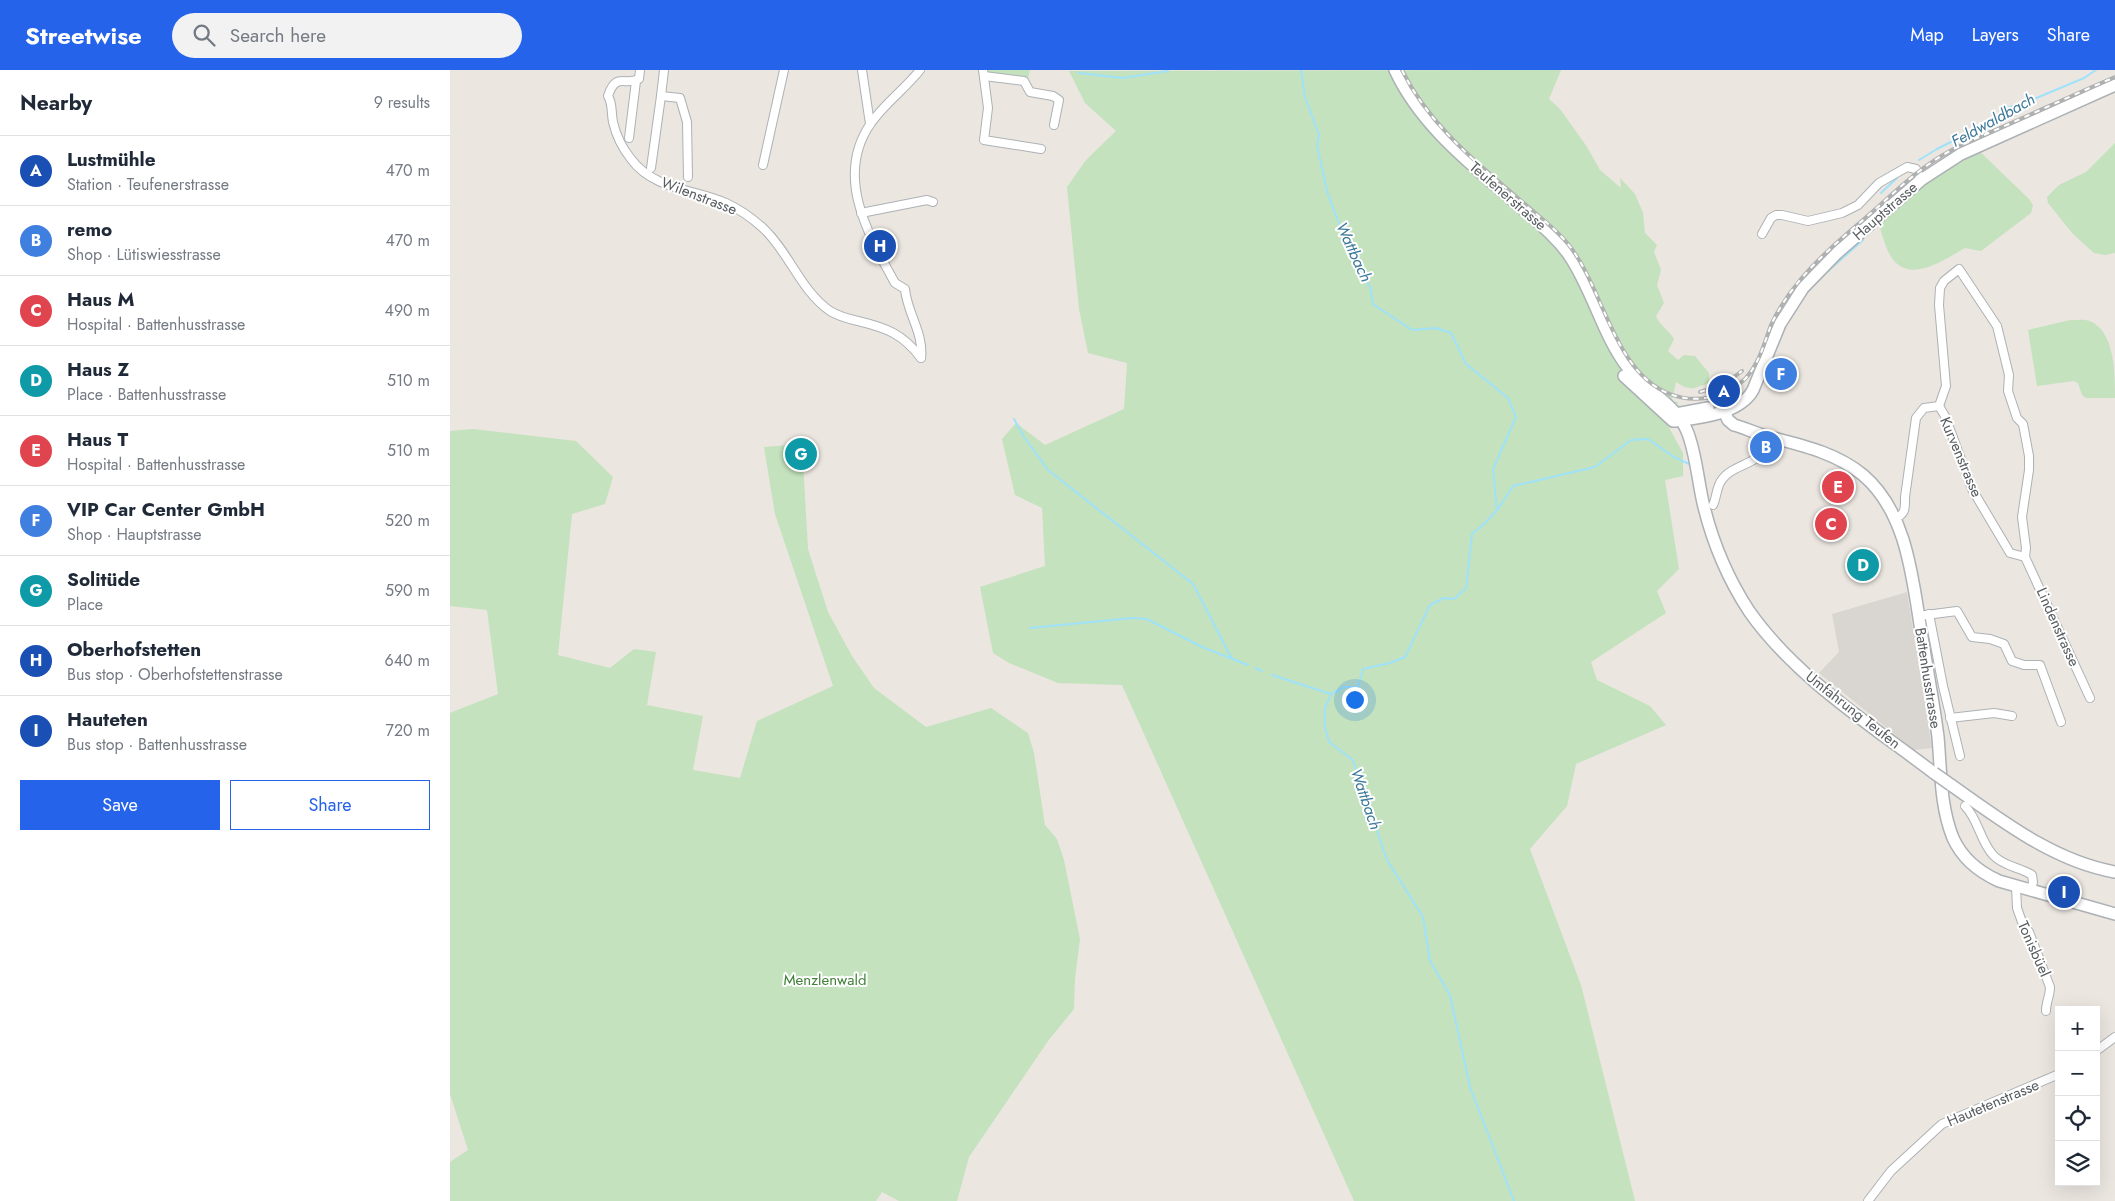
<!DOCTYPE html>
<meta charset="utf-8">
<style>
:root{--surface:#fff;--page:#f2f2f3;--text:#1f2937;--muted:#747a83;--line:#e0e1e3;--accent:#2563eb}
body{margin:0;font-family:Jost,sans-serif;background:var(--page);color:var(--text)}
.controls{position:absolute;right:15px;bottom:15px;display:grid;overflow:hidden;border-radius:0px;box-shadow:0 5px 20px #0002}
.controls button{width:45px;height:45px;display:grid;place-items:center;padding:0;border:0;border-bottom:1px solid var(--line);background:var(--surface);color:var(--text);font:25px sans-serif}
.you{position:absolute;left:904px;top:629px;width:18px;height:18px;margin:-12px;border:4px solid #fff;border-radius:50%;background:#1a73e8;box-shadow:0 0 0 8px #1a73e833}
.badge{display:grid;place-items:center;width:32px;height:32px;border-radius:50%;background:var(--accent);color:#fff;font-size:16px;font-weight:700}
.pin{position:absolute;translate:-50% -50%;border:2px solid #fff;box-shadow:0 1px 5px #0006}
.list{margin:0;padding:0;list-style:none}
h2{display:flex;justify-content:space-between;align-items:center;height:65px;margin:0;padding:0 20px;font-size:21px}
h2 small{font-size:16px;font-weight:400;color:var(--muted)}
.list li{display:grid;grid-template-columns:32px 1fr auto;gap:15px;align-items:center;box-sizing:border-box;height:70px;padding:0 20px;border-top:1px solid var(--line)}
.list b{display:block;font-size:19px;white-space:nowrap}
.list p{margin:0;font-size:16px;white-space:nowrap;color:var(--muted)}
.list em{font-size:16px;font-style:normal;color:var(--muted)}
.actions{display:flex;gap:10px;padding:15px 20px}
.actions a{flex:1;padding:11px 0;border:1px solid var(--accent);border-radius:0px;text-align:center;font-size:18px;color:var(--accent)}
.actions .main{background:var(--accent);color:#fff}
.icon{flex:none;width:28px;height:28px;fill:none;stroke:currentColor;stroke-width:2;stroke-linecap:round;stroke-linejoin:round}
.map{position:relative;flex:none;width:1665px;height:1131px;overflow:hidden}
header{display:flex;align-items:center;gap:30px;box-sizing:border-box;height:70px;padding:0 25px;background:var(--accent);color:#fff}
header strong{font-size:24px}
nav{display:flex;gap:28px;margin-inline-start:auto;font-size:18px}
.search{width:350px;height:45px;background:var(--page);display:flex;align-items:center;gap:12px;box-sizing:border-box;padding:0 18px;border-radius:28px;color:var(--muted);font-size:19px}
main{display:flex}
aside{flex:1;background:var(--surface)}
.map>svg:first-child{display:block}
.industrial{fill:#d9d6d2}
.green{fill:#c3e2bd}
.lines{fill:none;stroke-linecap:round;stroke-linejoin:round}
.stream{stroke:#a0e2fa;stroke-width:2}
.street-casing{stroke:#adb2b5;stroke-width:10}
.secondary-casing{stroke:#acb1b5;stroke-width:14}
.street{stroke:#fff;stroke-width:8}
.secondary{stroke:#fff;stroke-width:11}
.rail-casing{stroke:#afb0b0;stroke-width:4}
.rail{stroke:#fff;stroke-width:2;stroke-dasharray:5.5;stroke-linecap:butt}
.secondary-bridge-casing{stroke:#acb1b5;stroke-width:14;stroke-linecap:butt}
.secondary-bridge{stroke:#fff;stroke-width:11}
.labels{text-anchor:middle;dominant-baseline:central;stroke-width:4;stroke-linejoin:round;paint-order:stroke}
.street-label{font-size:15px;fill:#585d60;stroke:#fff}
.park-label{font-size:15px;fill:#408038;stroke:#fff}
.water-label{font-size:16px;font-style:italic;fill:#3b7899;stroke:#fff}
</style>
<header>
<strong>Streetwise</strong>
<div class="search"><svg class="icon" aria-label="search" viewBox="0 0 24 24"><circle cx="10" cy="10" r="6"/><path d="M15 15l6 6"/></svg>Search here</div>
<nav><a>Map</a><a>Layers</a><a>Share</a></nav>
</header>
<main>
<aside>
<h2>Nearby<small>9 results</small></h2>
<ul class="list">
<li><span class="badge" style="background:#1a4fb4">A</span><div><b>Lustmühle</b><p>Station · Teufenerstrasse</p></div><em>470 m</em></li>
<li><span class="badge" style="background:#3f7fe0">B</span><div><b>remo</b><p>Shop · Lütiswiesstrasse</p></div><em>470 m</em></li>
<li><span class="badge" style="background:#e0444e">C</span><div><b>Haus M</b><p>Hospital · Battenhusstrasse</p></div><em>490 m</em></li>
<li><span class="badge" style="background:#0f9aa8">D</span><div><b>Haus Z</b><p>Place · Battenhusstrasse</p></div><em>510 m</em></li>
<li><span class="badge" style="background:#e0444e">E</span><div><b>Haus T</b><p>Hospital · Battenhusstrasse</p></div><em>510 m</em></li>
<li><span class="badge" style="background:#3f7fe0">F</span><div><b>VIP Car Center GmbH</b><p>Shop · Hauptstrasse</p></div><em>520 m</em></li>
<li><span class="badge" style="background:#0f9aa8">G</span><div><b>Solitüde</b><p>Place</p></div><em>590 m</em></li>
<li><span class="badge" style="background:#1a4fb4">H</span><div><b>Oberhofstetten</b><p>Bus stop · Oberhofstettenstrasse</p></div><em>640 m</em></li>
<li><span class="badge" style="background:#1a4fb4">I</span><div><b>Hauteten</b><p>Bus stop · Battenhusstrasse</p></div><em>720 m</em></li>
</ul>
<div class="actions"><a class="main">Save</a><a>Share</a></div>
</aside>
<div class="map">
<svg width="1665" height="1131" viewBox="0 0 1665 1131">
<rect width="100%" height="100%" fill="#ebe6e0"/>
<path class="industrial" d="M 1457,522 L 1470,603 L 1482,678 L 1464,680 L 1369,603 L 1389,582 L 1382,544 Z"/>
<g class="green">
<path d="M 537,0 L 580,0 L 578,9 L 538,3 Z"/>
<path d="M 1111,0 L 1099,29 L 1110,39 L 1137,77 L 1150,100 L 1171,118 L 1170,108 L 1185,124 L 1193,143 L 1195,163 L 1207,175 L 1204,182 L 1211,200 L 1207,215 L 1214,233 L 1206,246 C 1210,256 1219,260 1224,269 L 1218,281 L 1228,290 L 1234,285 L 1245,286 L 1259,303 L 1259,313 C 1244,318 1241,322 1226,312 L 1222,331 L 1228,332 L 1227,335 L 1237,337 L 1238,334 L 1248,336 L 1231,338 L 1221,334 L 1217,354 L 1233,383 L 1233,406 L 1215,410 L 1229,499 L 1207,521 L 1216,543 L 1141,592 L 1147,610 L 1200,636 L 1216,655 L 1126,694 L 1117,736 L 1080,779 L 1131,915 L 1185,1131 L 904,1131 L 672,615 L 608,613 L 559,593 L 543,583 L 530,517 L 595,496 L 592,438 L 565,425 L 552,369 L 566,353 L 595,375 L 674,339 L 677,293 L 638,283 L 629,239 L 617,117 L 636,90 L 666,61 L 635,33 L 619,1 Z"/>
<path d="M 1665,73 L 1665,183 L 1655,185 L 1644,183 L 1623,164 L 1598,133 L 1597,127 L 1609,115 L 1636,102 Z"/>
<path d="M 1525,77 L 1579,129 L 1583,135 L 1581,143 L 1531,181 L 1515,178 C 1494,190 1457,216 1440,185 C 1434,174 1431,160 1427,148 Z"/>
<path d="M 1620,250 C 1627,250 1634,249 1640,251 C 1665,262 1665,303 1665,328 L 1636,328 L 1632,325 L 1628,313 L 1624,311 L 1587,316 L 1578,260 Z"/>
<path d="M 23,359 L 126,371 L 163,407 L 155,434 L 122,444 L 108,585 L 160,598 L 184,579 L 206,582 L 197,635 L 253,646 L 243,700 L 290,708 L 307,651 L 383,616 L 325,444 L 314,377 L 352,374 L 358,479 L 378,542 L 402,586 L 424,618 L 476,657 L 541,638 L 578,663 L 584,683 L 595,755 L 607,769 L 614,790 L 630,869 L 625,909 L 624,939 L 598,971 L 519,1087 L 507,1131 L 449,1131 L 432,1122 L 426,1131 L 0,1131 L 0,1092 L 18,1080 L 0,1024 L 0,643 L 48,624 L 37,540 L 0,536 L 0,361 Z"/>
</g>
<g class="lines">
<g class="stream">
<path d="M 851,0 L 855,27 L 869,65 L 867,76 L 878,125 L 903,188 L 920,217 L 923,234 L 962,260 L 986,258 L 1001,263 L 1016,294 L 1058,328 L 1066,347 L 1043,399 L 1047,440 L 1036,452 L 1022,464 L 1016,518 L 1004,529 L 994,528 L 980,535 L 955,587 L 940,593 L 913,599 L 908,617 L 894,617 L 881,624 L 875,638 L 875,657 L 879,672 L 903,690 L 937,790 L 973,847 L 980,891 L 1000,925 L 1020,1017 L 1064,1131"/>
<path d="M 629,3 L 673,8 L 718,1"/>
<path d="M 1469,90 L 1487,79 L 1540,52 L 1559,37 L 1572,34 L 1634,8 L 1646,0"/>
<path d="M 1431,123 L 1447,108"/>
<path d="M 1378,201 L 1413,170"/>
<path d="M 564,349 L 574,367 L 598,400 L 743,514 L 782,589"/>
<path d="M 1048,439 L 1063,416 L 1145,397 L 1181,370 L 1198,369 L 1224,387 L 1239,394"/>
<path d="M 580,558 L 682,548 L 697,549 L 752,577 L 798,595"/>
<path d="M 805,598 L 812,601"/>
<path d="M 822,605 L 881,624"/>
</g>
<defs>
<g id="street">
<path d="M 190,0 L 189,9 C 174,16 166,2 158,26 C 163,34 161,43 163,52 C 166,65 173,79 181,89 C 204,120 244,119 276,133 C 289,139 303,149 313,158 C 339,182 350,220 380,241 C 388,246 399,249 408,251 C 437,258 453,264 471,288"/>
<path d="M 214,0 L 211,26 L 230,28 L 237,52 L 238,107"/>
<path d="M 412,0 L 420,54"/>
<path d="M 470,0 C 455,19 435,33 421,53 C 384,106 418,164 445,213 L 455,219 C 457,243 474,263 471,288"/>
<path d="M 533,0 L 538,38 L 534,70 L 591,79"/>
<path d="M 534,6 L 574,11 L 580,22 L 603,26 L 609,30 L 604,55"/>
<path d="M 179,68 L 186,11"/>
<path d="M 313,95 L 334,0"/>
<path d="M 201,98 L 211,26"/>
<path d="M 411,143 L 477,130 L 483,132"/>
<path d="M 1312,164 L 1321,148 L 1326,145 L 1332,145 L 1358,151 L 1392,143 L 1408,135 L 1429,113 L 1457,97 L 1466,99 L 1471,110"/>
<path d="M 1489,336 L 1496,316 L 1489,235 L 1490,218 L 1494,211 L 1509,199 L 1547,256 L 1559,305 L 1558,321 L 1567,348 L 1573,354 L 1579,386 L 1579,400 L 1572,447 L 1576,478 L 1575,487"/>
<path d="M 1489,336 L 1495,346 L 1522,419 L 1560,483 L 1575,487"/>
<path d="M 1263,435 C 1266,429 1266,422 1269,415 C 1275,400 1292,397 1305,389 C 1308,380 1304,372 1306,363"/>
<path d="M 1445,449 C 1456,443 1455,439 1455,427 L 1466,348 L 1474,338 L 1489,336"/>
<path d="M 1575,487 L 1640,628"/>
<path d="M 1479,544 L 1493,616 L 1510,686"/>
<path d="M 1468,546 L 1507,541 L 1522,567 L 1540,569 L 1554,574 L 1562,591 L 1574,595 L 1590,595 L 1611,652"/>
<path d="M 1500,648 L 1544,643 L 1562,646"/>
<path d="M 1515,736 C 1529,750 1530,772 1544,786 C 1555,797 1570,797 1582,805 L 1583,812 L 1581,821"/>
<path d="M 1566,817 L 1567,838 L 1572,852 L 1579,862 L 1600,917 C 1600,926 1596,932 1596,941"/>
<path d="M 1646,981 L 1665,967"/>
<path d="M 1418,1131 L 1441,1101 L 1492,1054 L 1609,1004"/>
</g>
<g id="secondary">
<path d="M 945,0 C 971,56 1021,94 1067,134 C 1085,150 1105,165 1119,185 C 1143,220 1152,264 1178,298 C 1195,321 1225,333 1237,361 C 1246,382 1248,413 1254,437 C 1263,473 1278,509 1299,541 C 1345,607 1421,655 1484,703"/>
<path d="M 1174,306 L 1223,351"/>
<path d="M 1274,341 L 1278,350 L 1284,355 C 1295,358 1305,363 1316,366 C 1350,375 1385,382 1413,405 C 1460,445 1463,517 1473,573 C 1478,605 1484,635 1488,667 C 1491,700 1490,736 1503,768 C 1512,788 1529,802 1549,811 L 1665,844"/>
<path d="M 1226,344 L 1258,338"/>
<path d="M 1225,351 C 1249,348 1290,344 1303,320 L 1330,254 L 1353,218 L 1387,183 L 1471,110 L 1511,84 L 1665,15"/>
<path d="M 1501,715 C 1551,750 1603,791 1665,802"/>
</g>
</defs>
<use href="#street" class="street-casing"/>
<use href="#secondary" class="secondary-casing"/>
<use href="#street" class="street"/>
<use href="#secondary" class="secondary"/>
<defs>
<g id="rail">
<path d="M 952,0 C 979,55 1027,93 1073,133 C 1088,146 1105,158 1118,174 C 1154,218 1163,302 1220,324 C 1245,334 1275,328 1295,309 C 1309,294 1314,274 1321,255 C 1329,238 1339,223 1351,209 C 1372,184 1397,164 1421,143 C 1446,121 1470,97 1500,81 C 1519,71 1539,63 1559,54 C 1595,38 1630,22 1665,7"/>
<path d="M 1250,322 L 1273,315 L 1292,301"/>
</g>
</defs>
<use href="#rail" class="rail-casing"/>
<use href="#rail" class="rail"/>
<defs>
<path id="secondary-bridge" d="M 1484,703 L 1501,715"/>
</defs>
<use href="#secondary-bridge" class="secondary-bridge-casing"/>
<use href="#secondary-bridge" class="secondary-bridge"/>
</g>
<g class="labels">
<g class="street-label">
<text transform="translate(249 126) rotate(21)">Wilenstrasse</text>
<text transform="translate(1058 126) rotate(41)">Teufenerstrasse</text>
<text transform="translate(1435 141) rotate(-41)">Hauptstrasse</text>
<text transform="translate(1511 387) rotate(67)">Kurvenstrasse</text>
<text transform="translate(1608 557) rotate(66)">Lindenstrasse</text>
<text transform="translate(1478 608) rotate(81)">Battenhusstrasse</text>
<text transform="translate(1403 640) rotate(38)">Umfahrung Teufen</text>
<text transform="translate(1584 879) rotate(66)">Tonisbüel</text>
<text transform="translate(1543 1033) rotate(-23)">Hautetenstrasse</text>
</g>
<g class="park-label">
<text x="375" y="910">Menzlenwald</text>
</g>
<g class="water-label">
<text transform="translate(1543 50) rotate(-29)">Feldwaldbach</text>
<text transform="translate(904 182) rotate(65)">Wattbach</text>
<text transform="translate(916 729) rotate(71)">Wattbach</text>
</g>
</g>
</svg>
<div class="controls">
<button>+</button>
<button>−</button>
<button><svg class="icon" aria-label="locate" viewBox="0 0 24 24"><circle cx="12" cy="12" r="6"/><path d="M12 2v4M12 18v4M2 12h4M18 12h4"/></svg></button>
<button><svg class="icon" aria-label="layers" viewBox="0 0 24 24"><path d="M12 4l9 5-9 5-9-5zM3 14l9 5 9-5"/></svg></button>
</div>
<div class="you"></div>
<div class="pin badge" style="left:1274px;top:321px;background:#1a4fb4">A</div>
<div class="pin badge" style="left:1316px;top:377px;background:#3f7fe0">B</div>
<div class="pin badge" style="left:1381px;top:454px;background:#e0444e">C</div>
<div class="pin badge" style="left:1413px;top:495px;background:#0f9aa8">D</div>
<div class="pin badge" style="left:1388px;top:417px;background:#e0444e">E</div>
<div class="pin badge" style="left:1331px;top:304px;background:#3f7fe0">F</div>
<div class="pin badge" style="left:351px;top:384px;background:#0f9aa8">G</div>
<div class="pin badge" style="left:430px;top:176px;background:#1a4fb4">H</div>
<div class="pin badge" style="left:1614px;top:822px;background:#1a4fb4">I</div>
</div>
</main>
